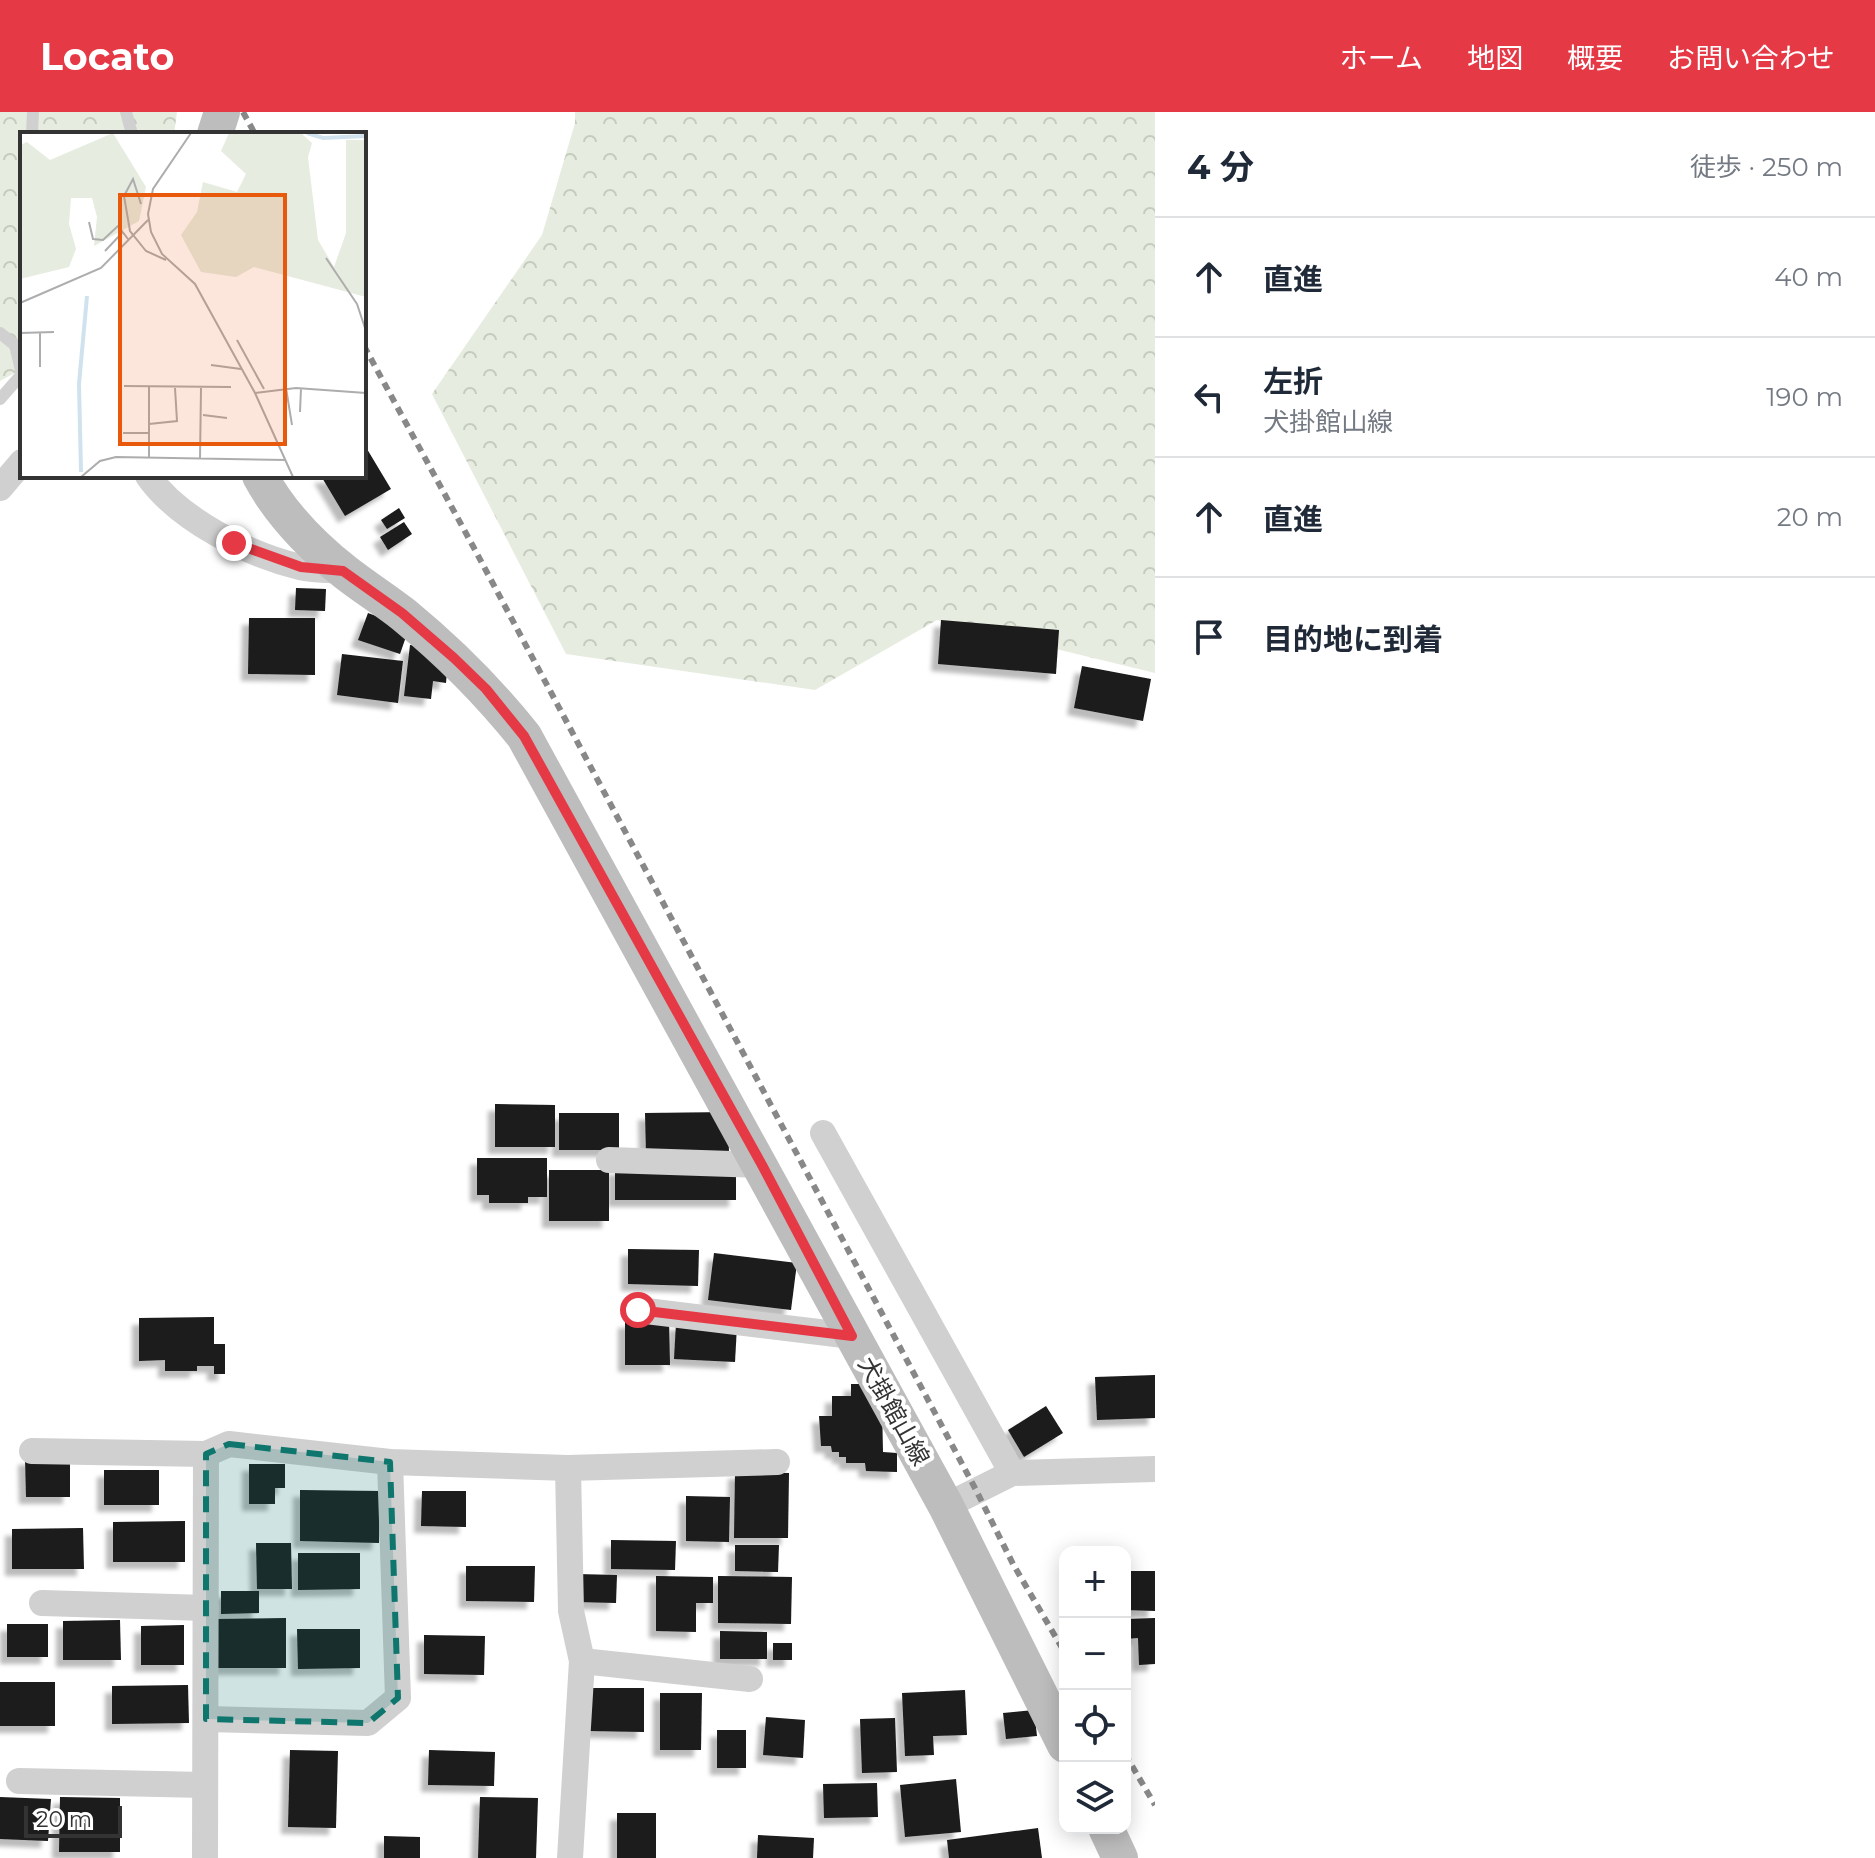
<!DOCTYPE html>
<html lang="ja">
<meta charset="utf-8">
<style>
:root{--surface:#fff;--page:#f2f2f3;--text:#1f2937;--muted:#747a83;--line:#e0e1e3;--accent:#e63946}
body{margin:0;font-family:Montserrat,"Noto Sans JP",sans-serif;background:var(--page);color:var(--text)}
.controls{position:absolute;right:24px;bottom:24px;display:grid;overflow:hidden;border-radius:16px;box-shadow:0 4px 20px #0003}
.controls button{width:72px;height:72px;display:grid;place-items:center;padding:0;border:0;border-bottom:2px solid var(--line);background:var(--surface);color:var(--text);font:40px sans-serif}
.scale{position:absolute;left:24px;bottom:20px;width:98px;box-sizing:border-box;padding-left:8px;border:4px solid #333;border-top:0;font-size:22px;line-height:28px;white-space:nowrap;color:#333;-webkit-text-stroke:6px #fff;paint-order:stroke}
.stop{position:absolute;width:24px;height:24px;margin:-18px;border:6px solid #e63946;border-radius:50%;background:#fff}
.stop.end{background:#e63946;border-color:#fff;box-shadow:0 2px 8px #0008}
.list{margin:0;padding:0;list-style:none}
h2{display:flex;justify-content:space-between;align-items:center;height:104px;margin:0;padding:0 32px;font-size:34px}
h2 small{font-size:26px;font-weight:400;color:var(--muted)}
.list li{display:grid;grid-template-columns:52px 1fr auto;gap:24px;align-items:center;box-sizing:border-box;height:120px;padding:0 32px;border-top:2px solid var(--line)}
.list b{display:block;font-size:30px;white-space:nowrap}
.list p{margin:0;font-size:26px;white-space:nowrap;color:var(--muted)}
.list em{font-size:26px;font-style:normal;color:var(--muted)}
.icon{flex:none;width:44px;height:44px;fill:none;stroke:currentColor;stroke-width:2;stroke-linecap:round;stroke-linejoin:round}
.map{position:relative;flex:none;width:1155px;height:1746px;overflow:hidden}
header{display:flex;align-items:center;gap:48px;box-sizing:border-box;height:112px;padding:0 40px;background:var(--accent);color:#fff}
header strong{font-size:38px}
nav{display:flex;gap:44px;margin-inline-start:auto;font-size:28px}
main{display:flex}
aside{flex:1;background:var(--surface)}
.map>svg:first-child{display:block}
.forest{fill:url(#forest-crowns)}
.building{fill:#1a1a1a;filter:url(#shadow)}
.lines{fill:none;stroke-linecap:round;stroke-linejoin:round}
.service{stroke:#d0d0d0;stroke-width:12}
.minor{stroke:#d0d0d0;stroke-width:26}
.secondary{stroke:#bdbdbd;stroke-width:36}
.rail{stroke:#888;stroke-width:6;stroke-dasharray:8 6;stroke-linecap:butt}
.route{stroke:#e63946;stroke-width:10}
.marked{fill:#0f766e;fill-opacity:0.2;stroke:#0f766e;stroke-width:6;stroke-dasharray:16 10;stroke-linejoin:round}
.labels{text-anchor:middle;dominant-baseline:central;stroke-width:8;stroke-linejoin:round;paint-order:stroke}
.street-label{font-size:24px;fill:#333;stroke:#fff}
.inset-river{fill:none;stroke:#cfe2ee;stroke-width:4}
.inset-road{fill:none;stroke:#adadad;stroke-width:2}
.view{fill:#e8590c;fill-opacity:0.15;stroke:#e8590c;stroke-width:4}
.inset-edge{fill:none;stroke:#333;stroke-width:4}
</style>
<header>
<strong>Locato</strong>
<nav><a>ホーム</a><a>地図</a><a>概要</a><a>お問い合わせ</a></nav>
</header>
<main>
<div class="map">
<svg width="1155" height="1746" viewBox="0 0 1155 1746">
<defs>
<pattern id="forest-crowns" width="20" height="18" patternUnits="userSpaceOnUse" patternTransform="scale(2)"><rect width="20" height="18" fill="#e6ecdf"/><path d="M2 6a3 3 0 1 1 6 0M12 15a3 3 0 1 1 6 0" fill="none" stroke="#c6cbc0"/></pattern>
<filter id="shadow"><feDropShadow dx="-7" dy="7" stdDeviation="2" flood-color="#0004"/></filter>
</defs>
<rect width="100%" height="100%" fill="#fff"/>
<g class="forest">
<path d="M 0,0 L 177,0 L 174,22 L 22,22 L 22,257 L 0,269 Z"/>
<path d="M 575,0 L 1155,0 L 1155,561 L 937,508 L 815,578 L 566,542 L 432,282 L 542,123 L 575,11 Z"/>
</g>
<g class="building">
<path d="M 364,332 L 391,377 L 345,404 L 321,364 L 364,364 Z"/>
<path d="M 399,396 L 405,406 L 387,417 L 381,408 Z"/>
<path d="M 404,410 L 412,422 L 388,438 L 380,425 Z"/>
<path d="M 296,476 L 326,477 L 325,499 L 295,498 Z"/>
<path d="M 368,501 L 409,516 L 400,542 L 358,528 Z"/>
<path d="M 249,506 L 315,506 L 315,563 L 248,562 Z"/>
<path d="M 941,508 L 1059,518 L 1056,562 L 938,552 Z"/>
<path d="M 410,533 L 440,536 L 448,548 L 446,571 L 433,569 L 431,587 L 404,584 Z"/>
<path d="M 342,542 L 403,549 L 398,591 L 337,583 Z"/>
<path d="M 1082,554 L 1151,567 L 1143,609 L 1074,596 Z"/>
<path d="M 495,992 L 555,993 L 555,1035 L 495,1035 Z"/>
<path d="M 728,1000 L 729,1041 L 646,1042 L 645,1001 Z"/>
<rect x="559" y="1001" width="60" height="37"/>
<path d="M 477,1046 L 547,1046 L 547,1085 L 528,1085 L 528,1091 L 489,1091 L 489,1083 L 477,1083 Z"/>
<rect x="615" y="1056" width="121" height="32"/>
<rect x="549" y="1058" width="60" height="51"/>
<path d="M 628,1137 L 699,1138 L 698,1174 L 628,1172 Z"/>
<path d="M 714,1141 L 797,1151 L 791,1198 L 708,1188 Z"/>
<path d="M 214,1205 L 214,1232 L 225,1232 L 225,1262 L 214,1262 L 214,1254 L 197,1254 L 197,1259 L 165,1259 L 165,1248 L 139,1249 L 139,1206 Z"/>
<path d="M 669,1208 L 670,1253 L 625,1253 L 625,1209 Z"/>
<path d="M 676,1211 L 737,1214 L 735,1250 L 674,1247 Z"/>
<path d="M 1155,1263 L 1155,1306 L 1097,1308 L 1095,1265 Z"/>
<path d="M 851,1272 L 870,1272 L 882,1293 L 883,1340 L 897,1341 L 897,1360 L 866,1359 L 865,1351 L 846,1351 L 846,1345 L 839,1345 L 839,1340 L 832,1340 L 831,1334 L 821,1334 L 819,1304 L 832,1304 L 832,1284 L 851,1284 Z"/>
<path d="M 1046,1294 L 1063,1321 L 1024,1345 L 1008,1318 Z"/>
<path d="M 25,1346 L 70,1346 L 70,1385 L 26,1385 Z"/>
<path d="M 249,1352 L 285,1352 L 285,1376 L 275,1376 L 275,1392 L 249,1392 Z"/>
<rect x="104" y="1358" width="55" height="35"/>
<path d="M 735,1360 L 789,1361 L 788,1426 L 734,1426 Z"/>
<path d="M 300,1378 L 380,1379 L 379,1431 L 300,1429 Z"/>
<path d="M 422,1379 L 466,1379 L 466,1415 L 421,1414 Z"/>
<path d="M 686,1384 L 730,1385 L 729,1430 L 686,1429 Z"/>
<path d="M 185,1409 L 185,1450 L 113,1450 L 113,1410 Z"/>
<path d="M 83,1416 L 84,1457 L 12,1457 L 12,1417 Z"/>
<path d="M 611,1428 L 676,1429 L 675,1458 L 611,1457 Z"/>
<path d="M 256,1431 L 291,1431 L 292,1477 L 257,1477 Z"/>
<path d="M 735,1433 L 779,1433 L 778,1460 L 735,1459 Z"/>
<path d="M 298,1441 L 360,1441 L 360,1477 L 298,1478 Z"/>
<path d="M 466,1454 L 535,1454 L 534,1490 L 466,1489 Z"/>
<path d="M 1125,1459 L 1155,1459 L 1155,1499 L 1125,1498 Z"/>
<path d="M 577,1462 L 617,1463 L 616,1491 L 577,1490 Z"/>
<path d="M 656,1464 L 713,1465 L 713,1491 L 696,1491 L 696,1520 L 656,1519 Z"/>
<path d="M 718,1464 L 792,1465 L 791,1512 L 718,1511 Z"/>
<path d="M 221,1479 L 259,1479 L 259,1501 L 221,1502 Z"/>
<path d="M 286,1506 L 286,1556 L 214,1556 L 214,1507 Z"/>
<path d="M 1155,1506 L 1155,1552 L 1139,1553 L 1138,1526 L 1125,1527 L 1125,1507 Z"/>
<path d="M 120,1508 L 121,1548 L 63,1548 L 63,1509 Z"/>
<rect x="7" y="1512" width="41" height="33"/>
<path d="M 184,1513 L 184,1553 L 141,1553 L 141,1514 Z"/>
<path d="M 297,1517 L 360,1517 L 360,1556 L 298,1557 Z"/>
<path d="M 720,1519 L 767,1520 L 767,1547 L 720,1547 Z"/>
<path d="M 424,1523 L 485,1524 L 484,1563 L 424,1562 Z"/>
<rect x="773" y="1531" width="19" height="17"/>
<rect x="0" y="1570" width="55" height="44"/>
<path d="M 188,1573 L 189,1611 L 112,1612 L 112,1574 Z"/>
<path d="M 589,1576 L 644,1576 L 644,1620 L 589,1619 Z"/>
<path d="M 965,1578 L 967,1623 L 933,1624 L 934,1643 L 905,1644 L 902,1581 Z"/>
<path d="M 660,1581 L 702,1581 L 701,1638 L 660,1638 Z"/>
<path d="M 1034,1598 L 1037,1624 L 1006,1627 L 1003,1601 Z"/>
<path d="M 766,1605 L 805,1608 L 803,1646 L 763,1643 Z"/>
<path d="M 895,1606 L 897,1660 L 862,1661 L 860,1607 Z"/>
<rect x="717" y="1618" width="29" height="38"/>
<path d="M 290,1638 L 338,1639 L 336,1716 L 288,1715 Z"/>
<path d="M 429,1638 L 495,1640 L 494,1674 L 428,1673 Z"/>
<path d="M 956,1667 L 961,1720 L 905,1725 L 900,1673 Z"/>
<path d="M 877,1671 L 878,1705 L 824,1706 L 823,1672 Z"/>
<path d="M 0,1685 L 51,1687 L 48,1729 L 0,1727 Z"/>
<path d="M 60,1685 L 120,1686 L 120,1740 L 59,1740 Z"/>
<path d="M 480,1685 L 538,1686 L 536,1746 L 478,1746 Z"/>
<rect x="617" y="1701" width="39" height="45"/>
<path d="M 1038,1716 L 1042,1746 L 949,1746 L 947,1728 Z"/>
<path d="M 758,1723 L 814,1726 L 813,1746 L 757,1746 Z"/>
<path d="M 384,1724 L 420,1725 L 420,1746 L 384,1746 Z"/>
</g>
<g class="lines">
<g class="service">
<path d="M 126,0 L 132,22"/>
<path d="M 32,22 L 33,0"/>
<path d="M 0,221 L 15,233 L 22,263"/>
<path d="M 0,287 L 22,262"/>
</g>
<g class="minor">
<path d="M 148,364 C 179,408 249,443 300,455 C 314,458 329,458 343,459"/>
<path d="M 0,376 L 22,350"/>
<path d="M 823,1021 L 1012,1361"/>
<path d="M 609,1048 L 762,1053"/>
<path d="M 638,1198 L 852,1224"/>
<path d="M 32,1339 L 206,1342 L 229,1332 L 390,1350 L 568,1356 L 777,1350"/>
<path d="M 568,1356 L 571,1499 L 582,1549 L 570,1746"/>
<path d="M 946,1394 L 1012,1361 L 1155,1357"/>
<path d="M 42,1491 L 206,1496"/>
<path d="M 582,1549 L 750,1567"/>
<path d="M 206,1607 L 368,1611 L 398,1586 L 390,1350"/>
<path d="M 19,1669 L 205,1673"/>
<path d="M 205,1746 L 206,1342"/>
</g>
<g class="secondary">
<path d="M 215,22 L 222,0"/>
<path d="M 260,364 C 280,401 312,434 345,460 C 364,475 385,488 404,503 C 449,540 488,579 524,624 L 946,1394 L 1065,1633"/>
<path d="M 1106,1716 L 1120,1746"/>
</g>
<g class="rail">
<path d="M 243,0 L 255,22"/>
<path d="M 364,234 L 474,436 L 976,1378 L 1013,1452 L 1065,1541"/>
<path d="M 1125,1642 L 1155,1693"/>
</g>
</g>
<g class="lines">
<path class="route" d="M 234,431 L 301,455 L 343,459 L 402,501 L 454,546 L 486,577 L 524,624 L 762,1053 L 852,1224 L 638,1198"/>
</g>
<path class="marked" d="M 229,1332 L 390,1350 L 398,1586 L 368,1611 L 206,1607 L 206,1342 Z"/>
<g class="labels">
<g class="street-label">
<text transform="translate(894 1299) rotate(61)">犬掛館山線</text>
</g>
</g>
<g transform="translate(20 20)">
<rect width="346" height="346" fill="#fff"/>
<path d="M 93,1 L 126,55 L 119,89 L 74,114 L 77,85 L 72,66 L 51,66 L 49,92 L 56,117 L 49,135 L 0,147 L 0,13 L 7,10 L 30,28 ZM 209,1 L 281,1 L 292,11 L 288,25 L 298,108 L 314,135 L 326,101 L 326,8 L 346,8 L 346,165 L 234,135 L 216,145 L 181,140 L 161,103 L 177,80 L 183,50 L 217,60 L 226,42 L 201,19 Z" fill="#e6ecdf"/>
<path class="inset-river" d="M 287,1 L 303,6 L 346,4M 61,340 L 59,252 L 67,164"/>
<path class="inset-road" d="M 171,1 L 133,57 L 128,82 L 131,100 L 142,122 L 175,152 L 235,261 L 273,345M 121,72 L 113,47 L 104,64 L 110,99 L 126,119 L 146,128M 69,90 L 73,107 L 83,108 L 98,94 L 108,107M 85,119 L 102,101M 306,126 L 337,172 L 346,199M 0,171 L 81,136 L 128,88M 0,201 L 34,200M 20,201 L 20,235M 217,208 L 244,257M 191,233 L 221,237M 104,254 L 211,255M 266,256 L 272,293M 235,261 L 276,256 L 346,261M 280,280 L 281,256M 183,283 L 207,286M 129,292 L 157,289 L 155,256M 103,301 L 128,301M 129,325 L 129,254M 180,327 L 181,256M 61,345 L 80,329 L 96,325 L 266,328"/>
<path class="view" d="M 100,63 L 265,63 L 265,312 L 100,312 Z"/>
<rect width="346" height="346" class="inset-edge"/>
</g>
</svg>
<div class="controls">
<button>+</button>
<button>−</button>
<button><svg class="icon" aria-label="locate" viewBox="0 0 24 24"><circle cx="12" cy="12" r="6"/><path d="M12 2v4M12 18v4M2 12h4M18 12h4"/></svg></button>
<button><svg class="icon" aria-label="layers" viewBox="0 0 24 24"><path d="M12 4l9 5-9 5-9-5zM3 14l9 5 9-5"/></svg></button>
</div>
<div class="scale">20 m</div>
<div class="stop" style="left:638px;top:1198px"></div>
<div class="stop end" style="left:234px;top:431px"></div>
</div>
<aside>
<h2>4 分<small>徒歩 · 250 m</small></h2>
<ul class="list">
<li><svg class="icon" aria-label="ahead" viewBox="0 0 24 24"><path d="M12 20V5M6 11l6-6 6 6"/></svg><div><b>直進</b></div><em>40 m</em></li>
<li><svg class="icon" aria-label="left" viewBox="0 0 24 24"><path d="M17 20v-9H6M10 6l-5 5 5 5"/></svg><div><b>左折</b><p>犬掛館山線</p></div><em>190 m</em></li>
<li><svg class="icon" aria-label="ahead" viewBox="0 0 24 24"><path d="M12 20V5M6 11l6-6 6 6"/></svg><div><b>直進</b></div><em>20 m</em></li>
<li><svg class="icon" aria-label="arrive" viewBox="0 0 24 24"><path d="M6 21V4h12l-3 4 3 4H6"/></svg><div><b>目的地に到着</b></div></li>
</ul>
</aside>
</main>
